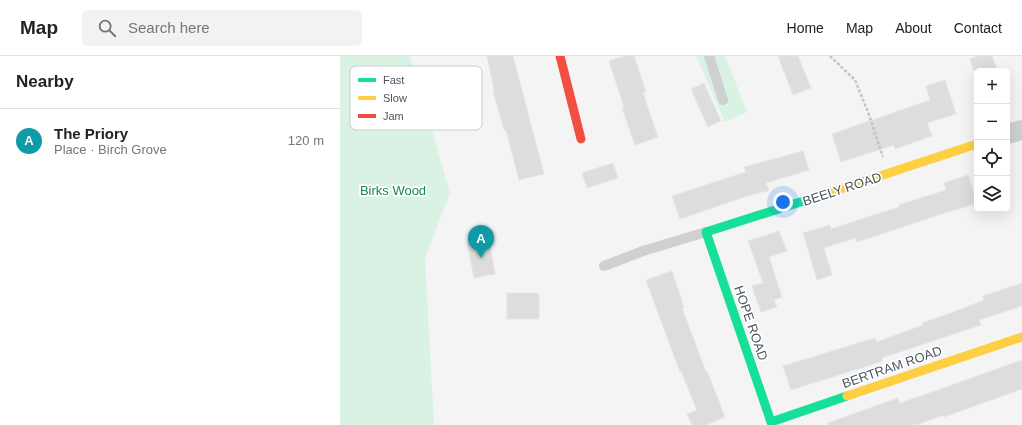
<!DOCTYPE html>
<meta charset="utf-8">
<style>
:root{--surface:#fff;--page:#f2f2f2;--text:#222;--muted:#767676;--line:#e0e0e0;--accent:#0b8043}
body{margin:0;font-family:Arial,sans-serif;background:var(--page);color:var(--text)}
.controls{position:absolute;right:12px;top:12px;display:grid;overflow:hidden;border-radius:6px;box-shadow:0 4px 16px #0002}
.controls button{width:36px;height:36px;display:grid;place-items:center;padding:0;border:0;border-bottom:1px solid var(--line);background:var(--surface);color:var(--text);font:20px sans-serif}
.you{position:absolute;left:443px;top:146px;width:14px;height:14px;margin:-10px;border:3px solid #fff;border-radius:50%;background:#1a73e8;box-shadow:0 0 0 6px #1a73e833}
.badge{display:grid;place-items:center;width:26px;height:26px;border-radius:50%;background:var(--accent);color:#fff;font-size:13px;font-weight:700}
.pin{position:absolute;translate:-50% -33px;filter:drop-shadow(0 1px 2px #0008)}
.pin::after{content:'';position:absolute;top:21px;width:14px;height:12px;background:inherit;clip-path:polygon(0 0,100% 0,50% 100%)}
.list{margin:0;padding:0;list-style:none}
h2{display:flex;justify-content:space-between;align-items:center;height:52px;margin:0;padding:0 16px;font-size:17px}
h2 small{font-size:13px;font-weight:400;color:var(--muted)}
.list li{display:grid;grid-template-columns:26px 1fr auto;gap:12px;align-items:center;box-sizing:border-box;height:64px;padding:0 16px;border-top:1px solid var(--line)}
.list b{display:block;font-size:15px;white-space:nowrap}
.list p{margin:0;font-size:13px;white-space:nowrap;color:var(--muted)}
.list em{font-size:13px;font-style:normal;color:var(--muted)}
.icon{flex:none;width:22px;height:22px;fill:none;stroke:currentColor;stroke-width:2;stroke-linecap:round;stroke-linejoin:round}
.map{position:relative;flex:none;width:682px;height:369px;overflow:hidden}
header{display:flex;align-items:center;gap:24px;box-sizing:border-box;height:56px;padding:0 20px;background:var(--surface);border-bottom:1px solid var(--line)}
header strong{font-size:19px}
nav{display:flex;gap:22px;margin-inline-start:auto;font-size:14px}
.search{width:280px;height:36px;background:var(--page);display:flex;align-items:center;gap:10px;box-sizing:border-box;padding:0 14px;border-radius:6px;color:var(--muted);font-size:15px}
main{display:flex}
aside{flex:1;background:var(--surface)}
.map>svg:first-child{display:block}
.green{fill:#d9f2e3}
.building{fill:#ddddde;stroke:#e5e6e7}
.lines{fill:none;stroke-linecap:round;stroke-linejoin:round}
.path{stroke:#bcc7c4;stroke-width:2.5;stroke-dasharray:3 2;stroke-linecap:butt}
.lane{stroke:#ced0d2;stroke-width:10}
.street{stroke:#ced0d2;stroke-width:20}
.fast{stroke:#16e098;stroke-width:9}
.slow{stroke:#ffcf43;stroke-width:9}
.jam{stroke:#f24e42;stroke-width:9}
.labels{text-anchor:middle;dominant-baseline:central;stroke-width:3.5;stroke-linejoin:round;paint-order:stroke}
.street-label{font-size:13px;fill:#4a5661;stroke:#fff}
.park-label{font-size:13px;fill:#17864f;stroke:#fff}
.key{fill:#fff;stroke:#c9ccd0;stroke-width:1}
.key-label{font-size:11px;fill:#4a5661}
</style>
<header>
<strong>Map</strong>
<div class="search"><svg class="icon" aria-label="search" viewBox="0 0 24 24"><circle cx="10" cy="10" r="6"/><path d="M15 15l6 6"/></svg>Search here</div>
<nav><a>Home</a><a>Map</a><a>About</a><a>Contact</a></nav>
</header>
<main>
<aside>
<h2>Nearby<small></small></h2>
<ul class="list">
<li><span class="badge" style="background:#0f9aa8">A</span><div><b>The Priory</b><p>Place · Birch Grove</p></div><em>120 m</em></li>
</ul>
</aside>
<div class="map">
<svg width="682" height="369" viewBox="0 0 682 369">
<rect width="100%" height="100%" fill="#f4f4f4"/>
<g class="green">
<path d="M 0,0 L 70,0 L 110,137 L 85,202 L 94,369 L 0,369 Z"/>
<path d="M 356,0 L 385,0 L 407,56 L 385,66 Z"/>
</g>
<g class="building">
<path d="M 147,0 L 173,0 L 204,118 L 179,124 L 166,74 L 164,74 L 153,35 L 154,34 Z"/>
<path d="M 285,0 L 294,0 L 306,36 L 303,37 L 318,81 L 295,89 L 282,52 L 284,51 L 269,5 Z"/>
<path d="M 438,0 L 458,0 L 471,32 L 453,39 Z"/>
<path d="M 638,0 L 652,0 L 658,15 L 634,15 L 630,3 Z"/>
<path d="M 605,24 L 616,58 L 587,67 L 592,80 L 555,93 L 554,89 L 501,106 L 492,78 L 590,44 L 586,30 Z"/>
<path d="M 364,27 L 381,65 L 368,71 L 351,33 Z"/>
<path d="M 463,95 L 469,114 L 426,127 L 429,135 L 413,138 L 340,163 L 332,140 L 406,116 L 404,111 Z"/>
<path d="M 273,107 L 278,122 L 247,132 L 242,117 Z"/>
<path d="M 628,119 L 637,147 L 613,155 L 613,154 L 517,186 L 515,182 L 484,192 L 492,219 L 477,224 L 463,177 L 490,169 L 491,173 L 559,151 L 559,149 L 606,134 L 604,127 Z"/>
<path d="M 439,175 L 447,195 L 429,201 L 442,241 L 434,244 L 437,251 L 421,256 L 412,230 L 423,227 L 408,185 Z"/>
<path d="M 149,183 L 155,218 L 134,222 L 127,187 Z"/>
<path d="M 332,215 L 344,251 L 342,252 L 366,316 L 367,315 L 385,361 L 366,369 L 352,369 L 347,358 L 357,354 L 341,315 L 340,316 L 306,224 Z"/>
<path d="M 682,227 L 682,250 L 639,264 L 641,269 L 542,302 L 543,305 L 451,334 L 443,310 L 535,282 L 537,286 L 583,269 L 582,267 L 611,257 L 644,244 L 643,240 Z"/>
<rect x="167" y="237" width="32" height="26"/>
<path d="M 682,304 L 682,333 L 604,361 L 604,359 L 576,369 L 488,369 L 488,367 L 558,342 L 560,347 L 578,341 Z"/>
</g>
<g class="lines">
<path class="path" d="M 490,0 L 515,24 L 528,56 L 543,101"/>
<g class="lane">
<path d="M 369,0 L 383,44"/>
<path d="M 264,210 L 303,195 L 366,176"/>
</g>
<path class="street" d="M 667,78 L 682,74"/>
<path class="fast" d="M 476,141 L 366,176 L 431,366 L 507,340"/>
<g class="slow">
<path d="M 476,141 L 637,88"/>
<path d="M 507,340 L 682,281"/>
</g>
<path class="jam" d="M 220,0 L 241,83"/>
</g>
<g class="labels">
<g class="street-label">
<text transform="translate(502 133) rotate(-18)">BEELY ROAD</text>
<text transform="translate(411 267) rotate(71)">HOPE ROAD</text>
<text transform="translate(552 311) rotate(-19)">BERTRAM ROAD</text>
</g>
<g class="park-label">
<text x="53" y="134">Birks Wood</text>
</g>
</g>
<rect x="10" y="10" width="132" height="64" rx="6" class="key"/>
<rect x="18" y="22" width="18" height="4" fill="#16e098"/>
<rect x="18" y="40" width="18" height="4" fill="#ffcf43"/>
<rect x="18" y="58" width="18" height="4" fill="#f24e42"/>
<g class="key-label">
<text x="43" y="28">Fast</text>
<text x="43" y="46">Slow</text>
<text x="43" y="64">Jam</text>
</g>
</svg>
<div class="controls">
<button>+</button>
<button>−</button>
<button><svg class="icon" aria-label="locate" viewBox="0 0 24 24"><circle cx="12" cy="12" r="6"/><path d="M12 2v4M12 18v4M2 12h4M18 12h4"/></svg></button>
<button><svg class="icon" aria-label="layers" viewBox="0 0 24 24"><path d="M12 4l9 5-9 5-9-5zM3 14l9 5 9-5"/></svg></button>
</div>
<div class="you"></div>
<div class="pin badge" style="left:141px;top:202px;background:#0f9aa8">A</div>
</div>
</main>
